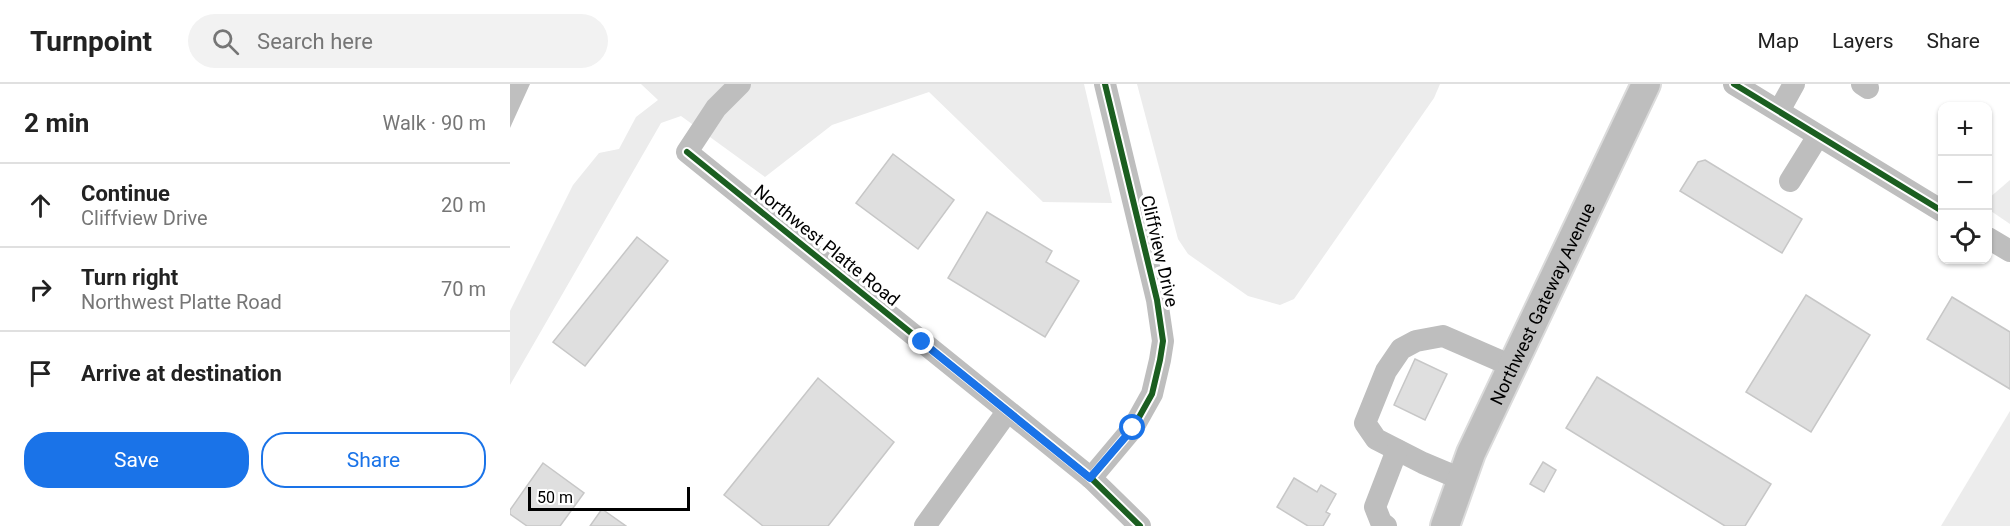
<!DOCTYPE html>
<meta charset="utf-8">
<style>
:root{--surface:#fff;--page:#f2f2f2;--text:#222;--muted:#767676;--line:#e0e0e0;--accent:#1a73e8}
body{margin:0;font-family:Roboto,sans-serif;background:var(--page);color:var(--text)}
.controls{position:absolute;right:18px;top:18px;display:grid;overflow:hidden;border-radius:12px;box-shadow:0 2px 4px #0004}
.controls button{width:54px;height:54px;display:grid;place-items:center;padding:0;border:0;border-bottom:2px solid var(--line);background:var(--surface);color:var(--text);font:30px sans-serif}
.scale{position:absolute;left:18px;bottom:15px;width:162px;box-sizing:border-box;padding-left:6px;border:3px solid #000;border-top:0;font-size:16px;line-height:21px;white-space:nowrap;color:#000;-webkit-text-stroke:4px #fff;paint-order:stroke}
.stop{position:absolute;width:18px;height:18px;margin:-14px;border:4px solid #1a73e8;border-radius:50%;background:#fff}
.stop.end{background:#1a73e8;border-color:#fff;box-shadow:0 2px 6px #0008}
.list{margin:0;padding:0;list-style:none}
h2{display:flex;justify-content:space-between;align-items:center;height:78px;margin:0;padding:0 24px;font-size:26px}
h2 small{font-size:20px;font-weight:400;color:var(--muted)}
.list li{display:grid;grid-template-columns:39px 1fr auto;gap:18px;align-items:center;box-sizing:border-box;height:84px;padding:0 24px;border-top:2px solid var(--line)}
.list b{display:block;font-size:22px;white-space:nowrap}
.list p{margin:0;font-size:20px;white-space:nowrap;color:var(--muted)}
.list em{font-size:20px;font-style:normal;color:var(--muted)}
.actions{display:flex;gap:12px;padding:18px 24px}
.actions a{flex:1;padding:14px 0;border:2px solid var(--accent);border-radius:24px;text-align:center;font-size:21px;color:var(--accent)}
.actions .main{background:var(--accent);color:#fff}
.icon{flex:none;width:33px;height:33px;fill:none;stroke:currentColor;stroke-width:2;stroke-linecap:round;stroke-linejoin:round}
.map{position:relative;flex:none;width:1500px;height:442px;overflow:hidden}
header{display:flex;align-items:center;gap:36px;box-sizing:border-box;height:84px;padding:0 30px;background:var(--surface);border-bottom:2px solid var(--line)}
header strong{font-size:28px}
nav{display:flex;gap:33px;margin-inline-start:auto;font-size:21px}
.search{width:420px;height:54px;background:var(--page);display:flex;align-items:center;gap:15px;box-sizing:border-box;padding:0 21px;border-radius:33px;color:var(--muted);font-size:22px}
main{display:flex}
aside{flex:1;background:var(--surface)}
.map>svg:first-child{display:block}
.green{fill:#ececec}
.water{fill:#bfbfbf}
.building{fill:#dfdfdf;stroke:#c7c7c7;stroke-width:1.5}
.lines{fill:none;stroke-linecap:round;stroke-linejoin:round}
.major-casing{stroke:#dbdbdb;stroke-width:32}
.minor{stroke:#bebebe;stroke-width:22}
.major{stroke:#bebebe;stroke-width:28}
.cycleway-casing{stroke:#fff;stroke-width:10}
.cycleway{stroke:#1b5e20;stroke-width:6}
.route{stroke:#1a73e8;stroke-width:8}
.labels{text-anchor:middle;dominant-baseline:central;stroke-width:6;stroke-linejoin:round;paint-order:stroke}
.street-label{font-size:18px;fill:#000;stroke:#fff}
</style>
<header>
<strong>Turnpoint</strong>
<div class="search"><svg class="icon" aria-label="search" viewBox="0 0 24 24"><circle cx="10" cy="10" r="6"/><path d="M15 15l6 6"/></svg>Search here</div>
<nav><a>Map</a><a>Layers</a><a>Share</a></nav>
</header>
<main>
<aside>
<h2>2 min<small>Walk · 90 m</small></h2>
<ul class="list">
<li><svg class="icon" aria-label="ahead" viewBox="0 0 24 24"><path d="M12 20V5M6 11l6-6 6 6"/></svg><div><b>Continue</b><p>Cliffview Drive</p></div><em>20 m</em></li>
<li><svg class="icon" aria-label="right" viewBox="0 0 24 24"><path d="M7 20v-9h11M14 6l5 5-5 5"/></svg><div><b>Turn right</b><p>Northwest Platte Road</p></div><em>70 m</em></li>
<li><svg class="icon" aria-label="arrive" viewBox="0 0 24 24"><path d="M6 21V4h12l-3 4 3 4H6"/></svg><div><b>Arrive at destination</b></div></li>
</ul>
<div class="actions"><a class="main">Save</a><a>Share</a></div>
</aside>
<div class="map">
<svg width="1500" height="442" viewBox="0 0 1500 442">
<rect width="100%" height="100%" fill="#fff"/>
<g class="green">
<path d="M 131,0 L 574,0 L 602,119 L 533,118 L 419,8 L 322,41 L 255,93 L 171,32 L 151,39 L 0,301 L 0,227 L 63,101 L 89,69 L 109,65 L 126,33 L 148,16 Z"/>
<path d="M 627,0 L 930,0 L 924,14 L 784,215 L 770,221 L 738,212 L 678,170 L 668,155 Z"/>
<path d="M 1500,96 L 1500,140 L 1478,125 L 1478,115 Z"/>
<path d="M 1500,327 L 1500,442 L 1431,442 Z"/>
</g>
<path class="water" d="M 0,0 L 20,0 L 0,44 Z"/>
<g class="building">
<path d="M 383,70 L 444,116 L 408,165 L 346,119 Z"/>
<path d="M 1195,76 L 1292,135 L 1272,169 L 1170,107 L 1188,78 Z"/>
<path d="M 477,128 L 542,167 L 536,178 L 569,197 L 535,253 L 438,194 Z"/>
<path d="M 127,153 L 158,177 L 75,282 L 43,258 Z"/>
<path d="M 1296,211 L 1360,251 L 1301,348 L 1236,308 Z"/>
<path d="M 1442,213 L 1500,248 L 1500,305 L 1417,255 Z"/>
<path d="M 905,275 L 937,290 L 915,336 L 884,321 Z"/>
<path d="M 1087,293 L 1261,400 L 1235,442 L 1215,442 L 1056,344 Z"/>
<path d="M 308,294 L 384,358 L 318,442 L 253,442 L 214,411 Z"/>
<path d="M 1033,378 L 1046,386 L 1034,408 L 1020,400 Z"/>
<path d="M 33,379 L 74,409 L 50,442 L 17,442 L 0,430 L 0,426 Z"/>
<path d="M 784,394 L 807,408 L 811,401 L 826,410 L 816,428 L 820,430 L 813,442 L 798,442 L 767,423 Z"/>
<path d="M 92,425 L 116,442 L 80,442 Z"/>
</g>
<g class="lines">
<defs>
<g id="major">
<path id="s1" d="M 935,442 L 961,369 L 1136,0"/>
</g>
</defs>
<use href="#major" class="major-casing"/>
<g class="minor">
<path d="M 230,0 L 206,24 L 177,68 L 581,394 L 630,442"/>
<path d="M 1224,0 L 1432,127"/>
<path d="M 1352,0 L 1358,4"/>
<path d="M 1269,27 L 1284,0"/>
<path d="M 1280,97 L 1308,52"/>
<path d="M 1478,154 L 1500,167"/>
<path d="M 581,394 L 623,344 L 642,310 L 650,276 L 653,257 L 647,216 L 595,0"/>
<path d="M 951,395 L 913,379 L 866,355 L 855,339 L 876,287 L 891,265 L 906,257 L 933,252 L 1002,282"/>
<path d="M 415,442 L 497,328"/>
<path d="M 876,442 L 871,438 L 865,423 L 887,366"/>
</g>
<use href="#major" class="major"/>
<defs>
<g id="cycleway">
<path d="M 1224,0 L 1432,127"/>
<path d="M 177,68 L 581,394 L 630,442"/>
<path d="M 581,394 L 623,344 L 642,310 L 650,276 L 653,257 L 647,216 L 595,0"/>
</g>
</defs>
<use href="#cycleway" class="cycleway-casing"/>
<use href="#cycleway" class="cycleway"/>
</g>
<g class="lines">
<path class="route" d="M 412,258 L 580,394 L 623,344"/>
</g>
<g class="labels">
<g class="street-label">
<text transform="translate(317 161) rotate(39)">Northwest Platte Road</text>
<text transform="translate(650 167) rotate(77)">Cliffview Drive</text>
<text stroke="none"><textPath href="#s1" startOffset="243">Northwest Gateway Avenue</textPath></text>
</g>
</g>
</svg>
<div class="controls">
<button>+</button>
<button>−</button>
<button><svg class="icon" aria-label="locate" viewBox="0 0 24 24"><circle cx="12" cy="12" r="6"/><path d="M12 2v4M12 18v4M2 12h4M18 12h4"/></svg></button>
</div>
<div class="scale">50 m</div>
<div class="stop" style="left:623px;top:344px"></div>
<div class="stop end" style="left:412px;top:258px"></div>
</div>
</main>
